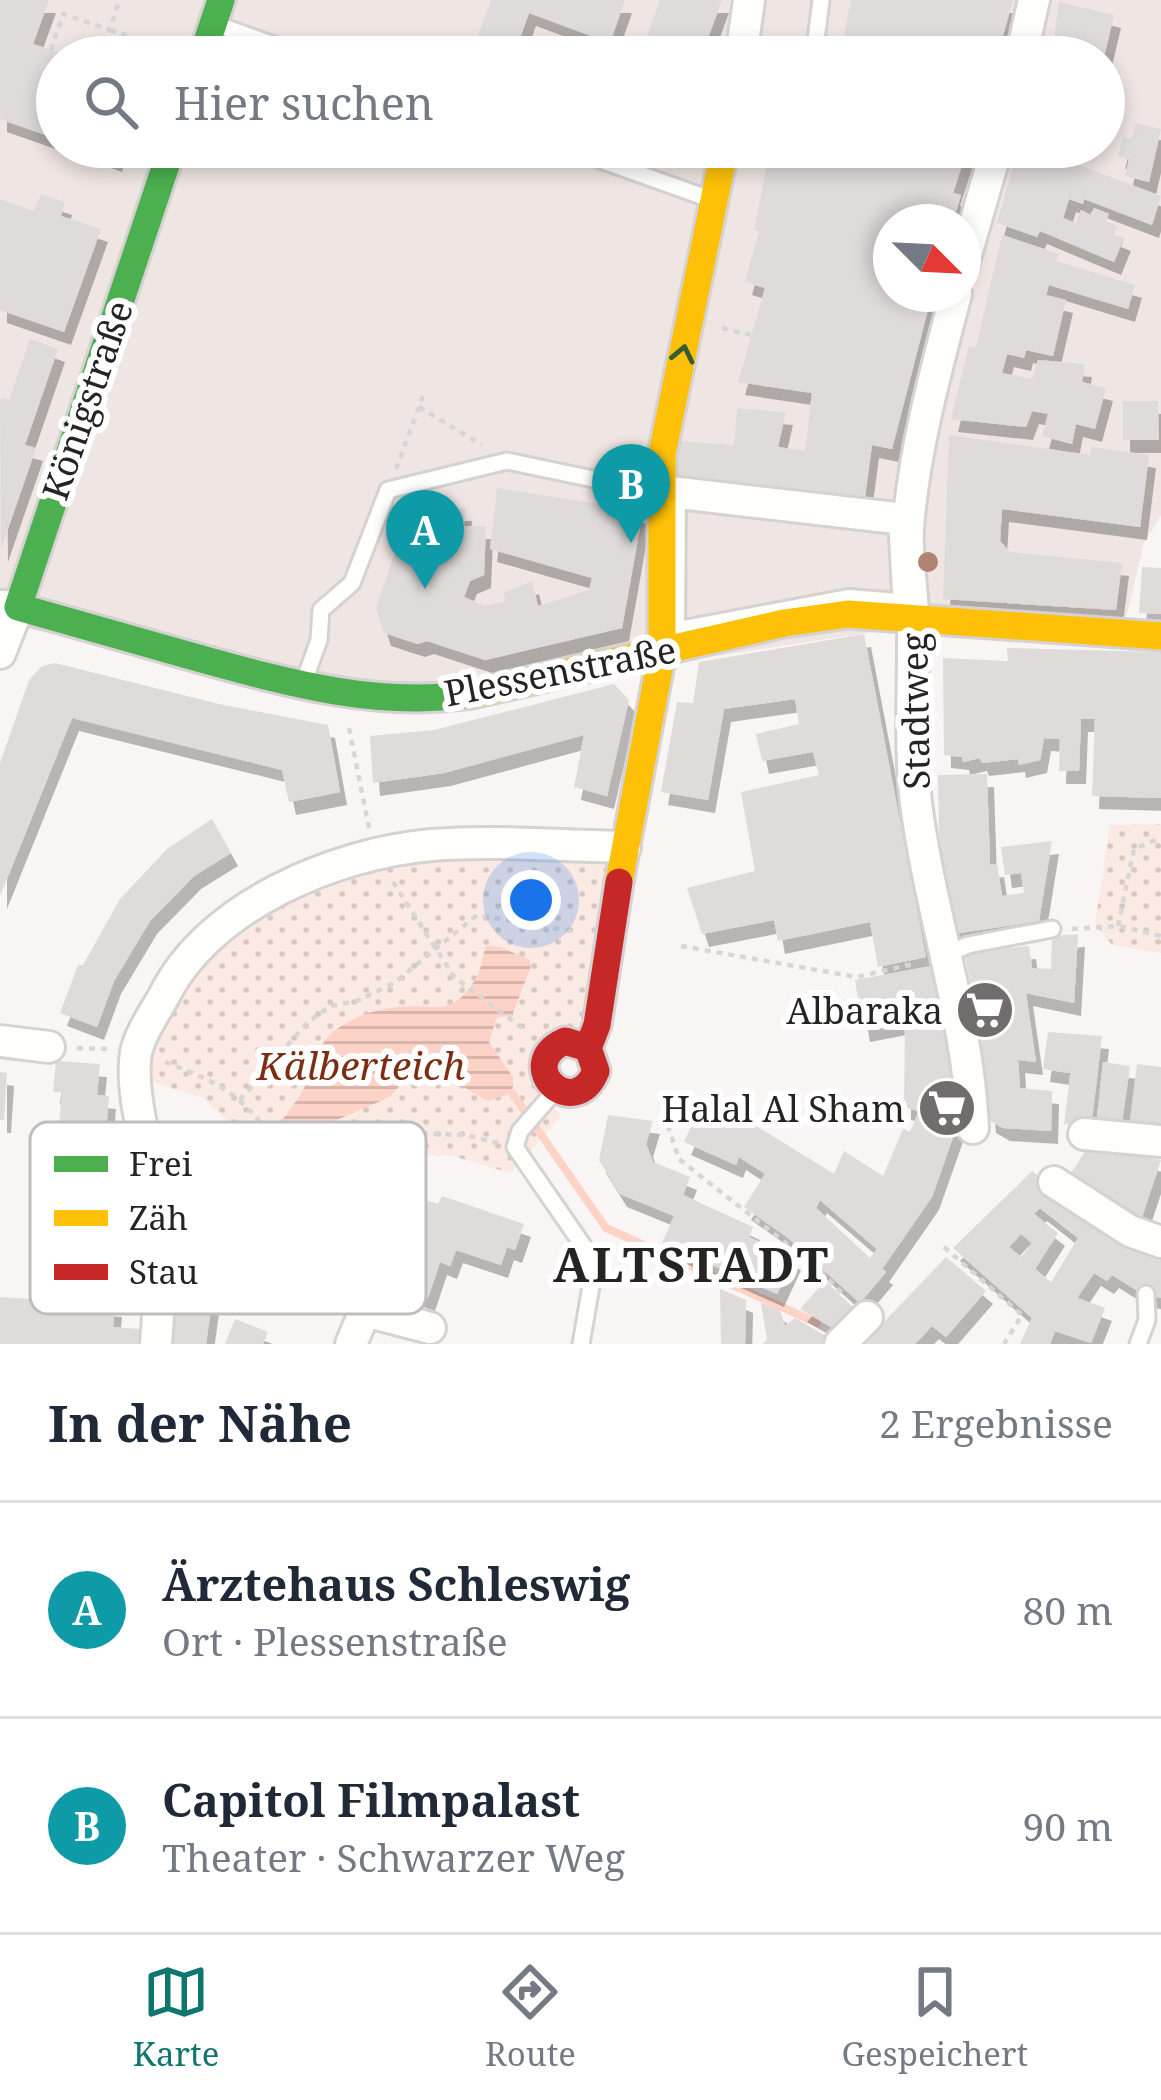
<!DOCTYPE html>
<html lang="de">
<meta charset="utf-8">
<style>
:root{--surface:#fff;--page:#f6f6f7;--text:#1f2937;--muted:#747a83;--line:#e0e1e3;--accent:#0f766e}
body{margin:0;font-family:"Noto Serif",serif;background:var(--page);color:var(--text)}
.compass{position:absolute;left:873px;top:204px;width:108px;height:108px;border-radius:50%;background:var(--surface);box-shadow:0 6px 18px #0003;rotate:114deg}
.you{position:absolute;left:531px;top:900px;width:42px;height:42px;margin:-30px;border:9px solid #fff;border-radius:50%;background:#1a73e8;box-shadow:0 0 0 18px #1a73e833}
.badge{display:grid;place-items:center;width:78px;height:78px;border-radius:50%;background:var(--accent);color:#fff;font-size:39px;font-weight:700}
.pin{position:absolute;translate:-50% -99px;filter:drop-shadow(0 3px 6px #0008)}
.pin::after{content:'';position:absolute;top:63px;width:42px;height:36px;background:inherit;clip-path:polygon(0 0,100% 0,50% 100%)}
.list{margin:0;padding:0;list-style:none}
h2{display:flex;justify-content:space-between;align-items:center;height:156px;margin:0;padding:0 48px;font-size:51px}
h2 small{font-size:39px;font-weight:400;color:var(--muted)}
.list li{display:grid;grid-template-columns:78px 1fr auto;gap:36px;align-items:center;box-sizing:border-box;height:216px;padding:0 48px;border-top:3px solid var(--line)}
.list b{display:block;font-size:45px;white-space:nowrap}
.list p{margin:0;font-size:39px;white-space:nowrap;color:var(--muted)}
.list em{font-size:39px;font-style:normal;color:var(--muted)}
.icon{flex:none;width:66px;height:66px;fill:none;stroke:currentColor;stroke-width:2;stroke-linecap:round;stroke-linejoin:round}
.map{position:relative;flex:none;width:1161px;height:1344px;overflow:hidden}
.search{position:absolute;background:var(--surface);box-shadow:0 6px 18px #0003;left:36px;right:36px;top:36px;height:132px;display:flex;align-items:center;gap:30px;box-sizing:border-box;padding:0 42px;border-radius:66px;color:var(--muted);font-size:45px}
.sheet{height:588px;background:var(--surface)}
nav{display:flex;justify-content:space-around;align-items:center;box-sizing:border-box;height:168px;border-top:3px solid var(--line);background:var(--surface);font-size:33px;color:var(--muted)}
nav a{display:grid;justify-items:center;gap:6px}
nav .on{color:var(--accent)}
.map>svg:first-child{display:block}
.built{fill:#efe6e3;fill-rule:evenodd}
.green{fill:url(#green-dots)}
.water{fill:url(#water-rules)}
.lines{fill:none;stroke-linecap:round;stroke-linejoin:round}
.stream{stroke:#fcd3c6;stroke-width:8}
.building{fill:#dedbda;fill-rule:evenodd;filter:url(#shadow)}
.lane-casing{stroke:#d5d2d1;stroke-width:21}
.street-casing{stroke:#d5d2d1;stroke-width:36}
.fast-casing{stroke:#d5d2d1;stroke-width:33}
.slow-casing{stroke:#d5d2d1;stroke-width:33}
.jam-casing{stroke:#d5d2d1;stroke-width:33}
.path{stroke:#d7d6d6;stroke-width:4.5;stroke-dasharray:6 6;stroke-linecap:butt}
.lane{stroke:#fefefd;stroke-width:15}
.street{stroke:#fefefd;stroke-width:30}
.fast{stroke:#4caf50;stroke-width:27}
.slow{stroke:#ffc107;stroke-width:27}
.jam{stroke:#c62828;stroke-width:27}
.tree{fill:#b08372}
.oneway{stroke:#355c35}
.labels{text-anchor:middle;dominant-baseline:central;stroke-width:12;stroke-linejoin:round;paint-order:stroke}
.street-label{font-size:36px;fill:#262423;stroke:#fff}
.poi-label{font-size:36px;fill:#262423;stroke:#fff;text-anchor:end}
.water-label{font-size:39px;font-style:italic;fill:#7d2e12;stroke:#fff}
.district-label{font-size:48px;font-weight:bold;letter-spacing:3px;fill:#262423;stroke:#fff}
.key{fill:#fff;stroke:#bebdbd;stroke-width:3}
.key-label{font-size:33px;fill:#262423}
</style>
<div class="map">
<svg width="1161" height="1344" viewBox="0 0 1161 1344">
<defs>
<pattern id="green-dots" width="8" height="8" patternUnits="userSpaceOnUse" patternTransform="scale(3)"><rect width="8" height="8" fill="#fbe9e4"/><path d="M2 2h.1M6 6h.1" fill="none" stroke="#d7c8c3" stroke-width="1.8" stroke-linecap="round"/></pattern>
<pattern id="water-rules" width="6" height="5" patternUnits="userSpaceOnUse" patternTransform="scale(3)"><rect width="6" height="5" fill="#fcd3c6"/><path d="M0 2.5h6" fill="none" stroke="#d8b5aa"/></pattern>
<filter id="shadow"><feDropShadow dx="7" dy="13" stdDeviation="0" flood-color="#0004"/></filter>
</defs>
<rect width="100%" height="100%" fill="#f9f5f4"/>
<path class="built" d="M 0,0 L 1161,0 L 1161,515 L 1144,543 L 1120,643 L 913,626 L 643,667 L 414,709 L 0,623 ZM 57,57 L 1104,57 L 1104,147 L 57,147 ZM 891,222 L 963,222 L 963,294 L 891,294 Z"/>
<g class="green">
<path d="M 1161,824 L 1161,953 L 1112,945 L 1095,924 L 1110,825 Z"/>
<path d="M 430,853 L 612,861 L 588,1005 L 542,1098 L 561,1116 L 511,1173 L 452,1156 L 387,1153 L 306,1167 L 266,1156 L 203,1098 L 140,1078 L 142,1047 L 236,918 L 329,875 Z"/>
</g>
<path class="water" d="M 486,946 L 500,947 L 530,960 L 531,966 L 512,1016 L 497,1017 L 489,1042 L 513,1077 L 512,1093 L 487,1101 L 429,1066 L 410,1073 L 390,1097 L 318,1128 L 308,1128 C 291,1146 270,1150 252,1165 C 232,1182 217,1204 203,1226 L 194,1221 C 226,1170 270,1143 300,1095 C 314,1074 313,1048 334,1031 C 354,1015 387,1006 412,1006 C 424,1006 438,1009 449,1005 C 460,1002 469,989 475,980 C 482,969 482,957 486,946 Z"/>
<g class="lines">
<path class="stream" d="M 512,1093 L 606,1228 L 817,1323"/>
</g>
<g class="building">
<path d="M 0,0 L 49,0 L 33,44 L 70,56 L 57,57 L 57,139 L 0,119 Z"/>
<path d="M 491,0 L 625,0 L 610,43 L 529,13 L 513,57 L 470,57 Z"/>
<path d="M 660,0 L 722,0 L 701,57 L 609,57 L 617,36 L 644,45 Z"/>
<path d="M 851,0 L 1013,0 L 997,57 L 840,57 Z"/>
<path d="M 1059,2 L 1114,15 L 1104,57 L 1051,57 Z"/>
<path d="M 1136,123 L 1161,129 L 1149,182 L 1125,176 L 1129,159 L 1118,156 L 1123,137 L 1131,139 Z"/>
<path d="M 83,147 L 119,147 L 115,159 Z"/>
<path d="M 758,147 L 968,147 L 953,193 L 961,195 L 953,222 L 891,222 L 891,294 L 932,294 L 892,449 L 872,445 L 863,512 L 673,487 L 680,441 L 734,445 L 737,408 L 786,412 L 778,447 L 805,451 L 812,393 L 738,382 L 765,288 L 745,282 L 759,231 L 754,230 L 769,155 L 757,153 Z"/>
<path d="M 1018,147 L 1070,147 L 1066,160 L 1161,196 L 1152,225 L 1084,199 L 1083,204 L 1069,199 L 1063,218 L 1076,223 L 1081,210 L 1091,215 L 1094,208 L 1109,214 L 1106,221 L 1117,226 L 1114,234 L 1124,238 L 1114,262 L 1040,231 L 1037,237 L 997,223 Z"/>
<path d="M 41,194 L 65,202 L 61,216 L 101,229 L 64,332 L 0,310 L 0,199 L 34,211 Z"/>
<path d="M 1002,235 L 1059,254 L 1056,261 L 1135,285 L 1128,309 L 1049,285 L 1046,295 L 1066,300 L 1053,356 L 1026,350 L 1024,358 L 1007,354 L 1002,373 L 1032,379 L 1038,360 L 1085,364 L 1082,382 L 1106,388 L 1095,429 L 1076,424 L 1072,444 L 1042,436 L 1048,414 L 1032,411 L 1026,427 L 951,419 L 969,346 L 976,347 Z"/>
<path d="M 30,339 L 58,349 L 25,445 L 36,448 L 1,549 L 0,401 L 1,398 L 9,400 Z"/>
<path d="M 1123,401 L 1158,401 L 1159,440 L 1123,440 Z"/>
<path d="M 949,435 L 1090,455 L 1091,447 L 1149,455 L 1140,527 L 1002,509 L 1000,541 L 1010,552 L 1122,563 L 1116,610 L 943,599 Z"/>
<path d="M 497,488 L 643,511 L 622,628 L 485,660 L 427,641 L 418,644 L 384,633 L 376,608 L 394,555 L 404,550 L 415,509 L 465,508 L 464,526 L 486,526 L 484,575 L 470,581 L 464,597 L 485,606 L 506,601 L 503,593 L 532,581 L 538,606 L 589,590 L 592,578 L 490,549 Z"/>
<path d="M 1142,567 L 1161,568 L 1161,614 L 1139,613 Z"/>
<path d="M 864,634 L 926,957 L 878,967 L 870,922 L 778,941 L 774,920 L 702,934 L 687,888 L 755,871 L 741,792 L 819,775 L 813,752 L 762,761 L 756,734 L 799,724 L 795,699 L 724,709 L 708,800 L 661,792 L 677,702 L 693,703 L 699,662 Z"/>
<path d="M 1007,648 L 1161,652 L 1161,798 L 1092,796 L 1095,719 L 1081,719 L 1079,771 L 1059,771 L 1060,739 L 1044,738 L 1040,760 L 1019,765 L 1018,759 L 982,763 L 980,758 L 963,762 L 962,757 L 944,755 L 943,658 L 1008,661 Z"/>
<path d="M 55,663 L 219,704 L 328,725 L 340,792 L 289,802 L 282,770 L 72,718 L 0,896 L 0,763 L 29,680 L 42,666 Z"/>
<path d="M 614,684 L 629,700 L 607,796 L 574,787 L 584,735 L 444,773 L 373,783 L 370,736 L 434,730 Z"/>
<path d="M 987,774 L 990,865 L 997,864 L 1002,896 L 1024,893 L 1021,873 L 1005,875 L 1001,847 L 1052,841 L 1039,921 L 953,934 L 939,834 L 938,775 Z"/>
<path d="M 212,819 L 231,853 L 194,876 L 150,921 L 114,981 L 97,1027 L 60,1013 L 78,965 L 83,965 L 120,899 L 167,849 Z"/>
<path d="M 1078,934 L 1074,1003 L 1026,993 L 1036,1062 L 1018,1060 L 1020,1088 L 1052,1091 L 1051,1131 L 1003,1128 L 989,1120 L 980,1028 L 964,952 L 1029,946 L 1032,968 L 1051,969 L 1052,936 Z"/>
<path d="M 932,966 L 956,1076 L 957,1126 L 932,1197 L 882,1269 L 886,1272 L 860,1303 L 788,1238 L 744,1207 L 765,1174 L 739,1157 L 736,1165 L 684,1142 L 702,1102 L 753,1124 L 834,1174 L 844,1151 L 883,1176 L 903,1129 L 910,1132 L 919,1111 L 904,1107 L 905,1021 L 863,1029 L 855,980 ZM 820,1200 L 877,1249 L 870,1258 L 816,1208 Z"/>
<path d="M 1048,1032 L 1102,1036 L 1091,1128 L 1064,1124 L 1071,1068 L 1069,1073 L 1043,1069 Z"/>
<path d="M 56,1061 L 100,1064 L 97,1095 L 109,1096 L 106,1131 L 117,1132 L 114,1169 L 122,1170 L 119,1207 L 128,1208 L 126,1253 L 82,1250 L 85,1205 L 76,1205 L 78,1167 L 64,1165 L 67,1127 L 59,1126 L 62,1092 L 53,1092 Z"/>
<path d="M 1103,1062 L 1130,1066 L 1122,1122 L 1097,1118 Z"/>
<path d="M 1137,1064 L 1161,1067 L 1161,1125 L 1130,1122 Z"/>
<path d="M 0,1072 L 7,1073 L 4,1120 L 0,1120 Z"/>
<path d="M 608,1115 L 653,1121 L 646,1144 L 653,1162 L 690,1177 L 683,1195 L 753,1227 L 749,1237 L 794,1257 L 777,1294 L 662,1243 L 674,1216 L 620,1194 L 599,1160 Z"/>
<path d="M 1093,1139 L 1125,1153 L 1161,1160 L 1138,1229 L 1066,1181 Z"/>
<path d="M 1032,1171 L 1095,1218 L 1161,1252 L 1161,1298 L 1141,1293 L 1112,1275 L 1107,1281 L 1094,1273 L 1077,1298 L 1105,1308 L 1091,1343 L 1055,1331 L 1050,1344 L 1020,1344 L 1032,1318 L 953,1248 ZM 1040,1208 L 1078,1238 L 1051,1282 L 1035,1269 L 1058,1233 L 1034,1214 ZM 1021,1234 L 1032,1243 L 1021,1257 L 1009,1247 Z"/>
<path d="M 442,1196 L 524,1224 L 515,1250 L 507,1247 L 501,1265 L 456,1250 L 450,1266 L 440,1262 L 428,1298 L 391,1285 L 407,1240 L 417,1243 L 423,1228 L 407,1223 L 416,1197 L 438,1204 Z"/>
<path d="M 946,1257 L 986,1291 L 946,1337 L 932,1326 L 915,1344 L 863,1344 Z"/>
<path d="M 825,1281 L 856,1310 L 838,1331 L 800,1309 Z"/>
<path d="M 172,1289 L 213,1294 L 206,1344 L 165,1344 Z"/>
<path d="M 720,1289 L 746,1300 L 745,1344 L 721,1344 Z"/>
<path d="M 0,1297 L 115,1304 L 113,1327 L 140,1329 L 139,1344 L 0,1344 Z"/>
<path d="M 761,1303 L 780,1310 L 785,1326 L 795,1318 L 831,1339 L 825,1344 L 762,1344 L 767,1340 Z"/>
<path d="M 235,1319 L 268,1332 L 263,1344 L 225,1344 Z"/>
</g>
<g class="lines">
<defs>
<g id="lane">
<path d="M 215,24 L 308,57"/>
<path d="M 806,57 L 816,40 L 821,0"/>
<path d="M 564,147 L 707,198"/>
<path d="M 303,684 L 319,640 L 321,610 L 352,583 L 388,490 L 507,461 L 655,492"/>
<path d="M 945,955 L 968,945 L 1052,929"/>
<path d="M 554,1092 L 520,1131 L 515,1147 L 595,1263 L 581,1344"/>
<path d="M 1138,1344 L 1147,1320 L 1146,1294"/>
</g>
<g id="street">
<path d="M 741,57 L 749,0"/>
<path d="M 1021,57 L 1034,0"/>
<path d="M 963,265 L 997,147"/>
<path d="M 956,294 C 936,370 914,450 908,528 C 906,558 913,589 913,619 C 914,681 909,742 916,803 C 930,912 968,1018 973,1128"/>
<path d="M 670,492 L 904,519 L 909,610 L 849,605 L 669,639 Z"/>
<path d="M 0,653 L 18,607 L 1,606"/>
<path d="M 0,1041 L 49,1047"/>
<path d="M 1084,1134 L 1161,1141"/>
<path d="M 1054,1182 L 1130,1231 L 1161,1242"/>
<path d="M 156,1344 C 160,1296 161,1246 155,1198 C 150,1157 129,1092 136,1053 C 139,1035 155,1012 164,996 C 208,906 336,853 432,845 C 495,840 561,846 625,847"/>
<path d="M 351,1344 L 365,1311 L 430,1328"/>
<path d="M 840,1344 L 867,1317"/>
</g>
<g id="fast">
<path d="M 202,57 L 221,0"/>
<path d="M 172,147 L 18,607 C 78,624 138,641 198,658 C 289,683 377,708 472,694"/>
</g>
<g id="slow">
<path d="M 472,694 L 784,623 L 848,614 L 1161,636"/>
<path d="M 619,882 L 662,653 L 662,454 L 725,147"/>
</g>
<path id="jam" d="M 588,1048 L 565,1041 C 512,1065 574,1124 596,1071 L 588,1048 L 597,1025 L 619,882"/>
</defs>
<use href="#lane" class="lane-casing"/>
<use href="#street" class="street-casing"/>
<use href="#fast" class="fast-casing"/>
<use href="#slow" class="slow-casing"/>
<use href="#jam" class="jam-casing"/>
<g class="path">
<path d="M 110,30 L 167,49"/>
<path d="M 51,50 L 63,14 L 110,30 L 118,4"/>
<path d="M 722,328 L 751,335"/>
<path d="M 419,407 L 482,445"/>
<path d="M 396,469 L 423,396"/>
<path d="M 349,728 L 369,828"/>
<path d="M 393,882 L 454,977 L 522,1028"/>
<path d="M 1118,926 L 1134,849 L 1161,838"/>
<path d="M 1072,929 L 1118,926 L 1161,936"/>
<path d="M 681,946 L 857,977 L 917,963"/>
<path d="M 77,1048 L 107,1049"/>
<path d="M 165,1062 C 191,1072 221,1083 242,1103 C 262,1121 274,1143 301,1153 L 419,1133 L 465,1135 L 498,1143"/>
<path d="M 240,1100 L 307,1023 L 330,1006 L 357,1001 L 394,983 L 477,915 L 577,932"/>
<path d="M 664,1114 L 679,1159 L 815,1266 L 846,1297"/>
<path d="M 944,1247 L 1022,1315 L 1004,1344"/>
<path d="M 374,1282 L 419,1133"/>
</g>
<use href="#lane" class="lane"/>
<use href="#street" class="street"/>
<use href="#fast" class="fast"/>
<use href="#slow" class="slow"/>
<use href="#jam" class="jam"/>
</g>
<circle class="tree" cx="928" cy="562" r="10"/>
<defs><path id="oneway-chevron" d="M-2-3.5L2.5 0L-2 3.5" fill="none" stroke-width="1.6" stroke-linecap="round" stroke-linejoin="round" transform="scale(3)"/></defs>
<use class="oneway" href="#oneway-chevron" transform="translate(683 354) rotate(-78)"/>
<defs>
<symbol id="supermarket-disc" viewBox="-11 -11 22 22"><circle r="9.5" fill="#706d6c" stroke="#fff"/><path d="M-6-5.5h2.5l.6 2H6L4.5 2H-2.5L-4.4-4H-6ZM-1.5 3.2a1.3 1.3 0 1 0 .1 0ZM3 3.2a1.3 1.3 0 1 0 .1 0Z" fill="#fff"/></symbol>
</defs>
<g fill-rule="evenodd">
<use href="#supermarket-disc" x="952" y="977" width="66" height="66"/>
<use href="#supermarket-disc" x="914" y="1075" width="66" height="66"/>
</g>
<g class="labels">
<g class="street-label">
<text transform="translate(87 400) rotate(-71)">Königstraße</text>
<text transform="translate(560 671) rotate(-11)">Plessenstraße</text>
<text transform="translate(915 711) rotate(-91)">Stadtweg</text>
</g>
<g class="poi-label">
<text x="943" y="1010">Albaraka</text>
<text x="905" y="1108">Halal Al Sham</text>
</g>
<g class="water-label">
<text x="361" y="1064">Kälberteich</text>
</g>
<g class="district-label">
<text x="692" y="1263">ALTSTADT</text>
</g>
</g>
<rect x="30" y="1122" width="396" height="192" rx="18" class="key"/>
<rect x="54" y="1156" width="54" height="16" fill="#4caf50"/>
<rect x="54" y="1210" width="54" height="16" fill="#ffc107"/>
<rect x="54" y="1264" width="54" height="16" fill="#c62828"/>
<g class="key-label">
<text x="129" y="1176">Frei</text>
<text x="129" y="1230">Zäh</text>
<text x="129" y="1284">Stau</text>
</g>
</svg>
<svg class="compass" viewBox="-18 -18 36 36"><path d="M0-13l5 13h-10z" fill="#e53935"/><path d="M0 13l5-13h-10z" fill="#747a83"/></svg>
<div class="you"></div>
<div class="pin badge" style="left:425px;top:589px;background:#0f9aa8">A</div>
<div class="pin badge" style="left:631px;top:543px;background:#0f9aa8">B</div>
<div class="search"><svg class="icon" aria-label="search" viewBox="0 0 24 24"><circle cx="10" cy="10" r="6"/><path d="M15 15l6 6"/></svg>Hier suchen</div>
</div>
<section class="sheet">
<h2>In der Nähe<small>2 Ergebnisse</small></h2>
<ul class="list">
<li><span class="badge" style="background:#0f9aa8">A</span><div><b>Ärztehaus Schleswig</b><p>Ort · Plessenstraße</p></div><em>80 m</em></li>
<li><span class="badge" style="background:#0f9aa8">B</span><div><b>Capitol Filmpalast</b><p>Theater · Schwarzer Weg</p></div><em>90 m</em></li>
</ul>
</section>
<nav>
<a class="on"><svg class="icon" aria-label="map" viewBox="0 0 24 24"><path d="M3 6l6-2 6 2 6-2v14l-6 2-6-2-6 2zM9 4v14M15 6v14"/></svg>Karte</a>
<a><svg class="icon" aria-label="directions" viewBox="0 0 24 24"><path d="M12 3l9 9-9 9-9-9zM9 14v-3h6M13 9l2 2-2 2"/></svg>Route</a>
<a><svg class="icon" aria-label="saved" viewBox="0 0 24 24"><path d="M7 4h10v16l-5-4-5 4z"/></svg>Gespeichert</a>
</nav>
